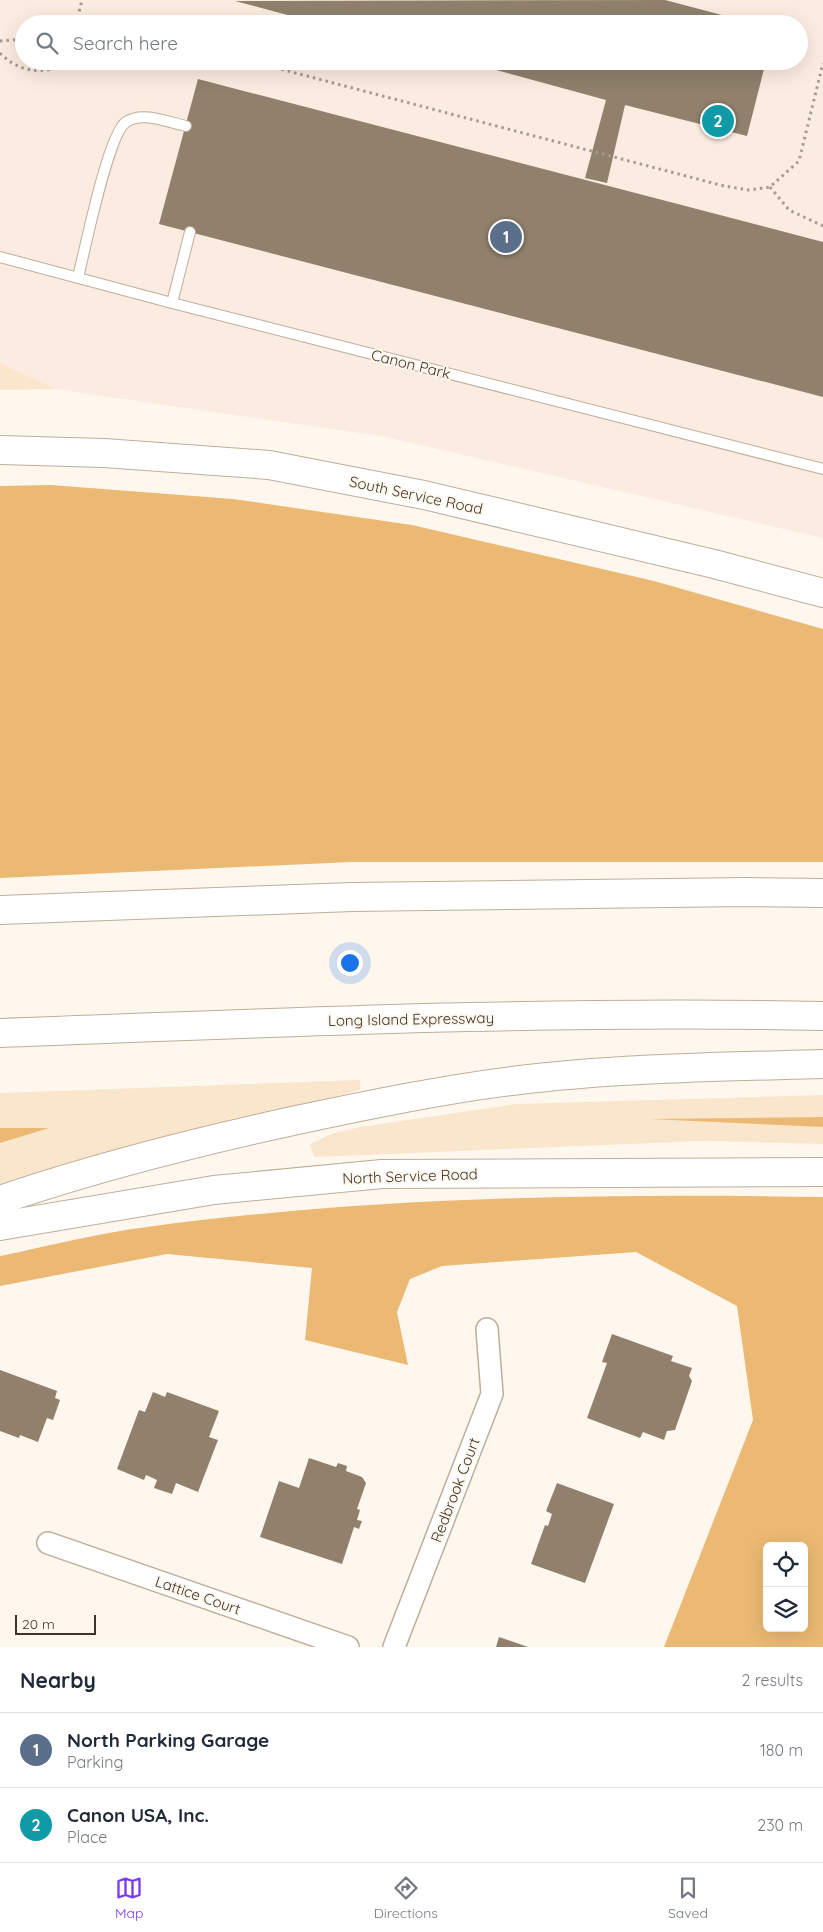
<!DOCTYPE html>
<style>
:root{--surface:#fff;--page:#f2f2f3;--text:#1f2937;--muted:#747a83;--line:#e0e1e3;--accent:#7c3aed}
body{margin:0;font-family:Quicksand,sans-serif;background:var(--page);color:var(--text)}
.controls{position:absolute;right:15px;bottom:15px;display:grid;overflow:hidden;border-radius:8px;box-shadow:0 5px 20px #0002}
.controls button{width:45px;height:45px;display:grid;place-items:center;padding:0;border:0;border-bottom:1px solid var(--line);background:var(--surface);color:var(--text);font:25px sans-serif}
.scale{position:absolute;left:15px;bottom:12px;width:81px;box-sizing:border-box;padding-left:5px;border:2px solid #3a342b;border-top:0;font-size:14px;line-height:18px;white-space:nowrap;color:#3a342b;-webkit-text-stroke:4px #fef7ee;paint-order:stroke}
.you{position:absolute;left:349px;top:962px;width:18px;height:18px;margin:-12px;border:4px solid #fff;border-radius:50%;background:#1a73e8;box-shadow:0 0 0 8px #1a73e833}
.badge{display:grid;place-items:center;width:32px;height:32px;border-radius:50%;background:var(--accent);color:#fff;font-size:16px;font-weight:700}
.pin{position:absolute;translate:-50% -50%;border:2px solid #fff;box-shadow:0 1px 5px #0006}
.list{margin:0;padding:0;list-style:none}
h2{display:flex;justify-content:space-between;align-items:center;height:65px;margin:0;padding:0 20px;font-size:21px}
h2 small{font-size:16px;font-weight:400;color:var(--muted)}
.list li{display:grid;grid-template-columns:32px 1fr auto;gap:15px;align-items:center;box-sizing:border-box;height:75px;padding:0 20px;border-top:1px solid var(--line)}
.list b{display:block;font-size:19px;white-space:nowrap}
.list p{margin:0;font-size:16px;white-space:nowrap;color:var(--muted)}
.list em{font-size:16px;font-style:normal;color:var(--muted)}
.icon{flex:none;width:28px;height:28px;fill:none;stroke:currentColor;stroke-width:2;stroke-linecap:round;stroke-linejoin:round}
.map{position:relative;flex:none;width:823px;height:1647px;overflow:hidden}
.search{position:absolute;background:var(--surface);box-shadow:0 5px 20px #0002;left:15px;right:15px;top:15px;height:55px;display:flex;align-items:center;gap:12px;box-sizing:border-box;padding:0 18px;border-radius:28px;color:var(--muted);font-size:19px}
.sheet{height:215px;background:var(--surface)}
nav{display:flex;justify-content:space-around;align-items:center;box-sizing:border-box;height:70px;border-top:1px solid var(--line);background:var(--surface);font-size:14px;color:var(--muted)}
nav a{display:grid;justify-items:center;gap:2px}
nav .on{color:var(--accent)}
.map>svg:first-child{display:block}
.commercial{fill:#fcebe0;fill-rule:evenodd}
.green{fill:#f9e6cd}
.forest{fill:#ebb973;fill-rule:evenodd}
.building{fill:#90806c}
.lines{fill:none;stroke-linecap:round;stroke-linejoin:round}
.service-casing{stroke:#beae99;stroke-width:12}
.minor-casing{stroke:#beae99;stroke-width:24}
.secondary-casing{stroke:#beae99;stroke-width:30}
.motorway-casing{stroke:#beae99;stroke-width:30}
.path{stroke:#a39c93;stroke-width:3;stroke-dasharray:2.5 4;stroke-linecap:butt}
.service{stroke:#fff;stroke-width:10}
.minor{stroke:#fff;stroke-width:21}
.secondary{stroke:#fff;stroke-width:28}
.motorway{stroke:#fff;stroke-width:28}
.labels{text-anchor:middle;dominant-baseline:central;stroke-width:4;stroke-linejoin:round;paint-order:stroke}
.street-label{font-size:15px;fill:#3a342b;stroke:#fef7ee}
</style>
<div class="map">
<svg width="823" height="1647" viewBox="0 0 823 1647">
<rect width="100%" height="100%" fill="#fef7ee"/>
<path class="commercial" d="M 0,0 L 823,0 L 823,538 L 381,436 L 55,389 L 0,390 ZM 24,24 L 799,24 L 799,61 L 24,61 Z"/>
<g class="green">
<path d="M 0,363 L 55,389 L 0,390 Z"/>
<path d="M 360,1080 L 360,1090 L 0,1186 L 0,1093 Z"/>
<path d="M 823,1095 L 823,1144 L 704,1141 L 314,1157 L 310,1144 L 334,1133 L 360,1127 L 516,1104 Z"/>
</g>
<g class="forest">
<path d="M 51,485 L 233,499 L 412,525 L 654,581 L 823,629 L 823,862 L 351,862 L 0,878 L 0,486 Z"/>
<path d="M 823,1117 L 823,1127 L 649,1119 Z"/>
<path d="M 0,1128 L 49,1128 L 0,1143 Z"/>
<path d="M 823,1197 L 823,1647 L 664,1647 L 753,1420 L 737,1306 L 636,1252 L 442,1266 L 410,1279 L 397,1312 L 408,1365 L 305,1340 L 312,1268 L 167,1254 L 0,1286 L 0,1256 C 49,1246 98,1233 147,1227 C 370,1197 598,1193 823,1197 ZM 767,1546 L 804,1546 L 804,1628 L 767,1628 Z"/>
</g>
<g class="building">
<path d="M 665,0 L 756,24 L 321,24 L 235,1 Z"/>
<path d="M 463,61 L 766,61 L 747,136 L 625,105 L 607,183 L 585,178 L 606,100 Z"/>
<path d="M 198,79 L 823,242 L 823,397 L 159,224 Z"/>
<path d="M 612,1334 L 673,1356 L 671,1361 L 692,1368 L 689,1376 L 692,1381 L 675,1430 L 667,1431 L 664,1440 L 643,1432 L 640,1438 L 587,1418 L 607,1363 L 602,1362 Z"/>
<path d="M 0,1370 L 57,1391 L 55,1398 L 60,1400 L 53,1420 L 47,1418 L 38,1442 L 20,1435 L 19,1438 L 0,1431 Z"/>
<path d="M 153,1392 L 165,1397 L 167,1392 L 219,1411 L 209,1437 L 218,1440 L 198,1492 L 176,1483 L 172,1494 L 154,1488 L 157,1480 L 146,1475 L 144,1480 L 117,1469 L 139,1410 L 145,1412 Z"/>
<path d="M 309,1458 L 336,1467 L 338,1463 L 347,1466 L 346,1471 L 362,1477 L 366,1483 L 357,1509 L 360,1510 L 357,1520 L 362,1521 L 359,1529 L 354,1527 L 342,1564 L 260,1537 L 279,1481 L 299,1488 Z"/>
<path d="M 557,1483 L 614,1504 L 585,1583 L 531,1564 L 545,1525 L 548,1526 L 552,1514 L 546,1511 Z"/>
<path d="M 499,1637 L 528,1647 L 496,1647 Z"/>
</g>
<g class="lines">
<defs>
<g id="service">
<path d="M 0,257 L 172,303 L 823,469"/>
<path d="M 78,277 C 85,250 108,134 126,122 C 143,111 167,122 186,126"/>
<path d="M 172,303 L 190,232"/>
</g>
<g id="minor">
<path d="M 48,1543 L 348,1647"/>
<path d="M 394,1647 L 492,1394 L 487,1329"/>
</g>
<g id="secondary">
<path d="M 0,450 L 104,453 L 269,465 L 424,495 L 714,564 L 823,593"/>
<path d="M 0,1226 L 214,1190 L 382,1174 L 823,1172"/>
</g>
<g id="motorway">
<path d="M 0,910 L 352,897 L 747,892 L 823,893"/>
<path d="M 0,1033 C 274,1023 549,1010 823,1016"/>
<path d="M 0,1200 C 97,1167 196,1142 297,1120 C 368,1105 440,1090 512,1081 C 615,1068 720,1067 823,1064"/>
</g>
</defs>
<use href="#service" class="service-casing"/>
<use href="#minor" class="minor-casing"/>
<use href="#secondary" class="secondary-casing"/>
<use href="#motorway" class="motorway-casing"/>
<g class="path">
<path d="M 76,24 L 82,0"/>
<path d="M 0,41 L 24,39"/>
<path d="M 0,53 C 17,71 42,76 64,64 L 65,61"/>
<path d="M 250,61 L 724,186 L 749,190 L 770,187 L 799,161 L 823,63"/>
<path d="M 770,187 L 789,210 L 823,226"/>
</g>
<use href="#service" class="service"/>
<use href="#minor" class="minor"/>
<use href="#secondary" class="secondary"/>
<use href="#motorway" class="motorway"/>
</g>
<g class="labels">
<g class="street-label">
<text transform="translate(411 364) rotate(14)">Canon Park</text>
<text transform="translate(416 495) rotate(12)">South Service Road</text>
<text transform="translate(411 1019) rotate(-1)">Long Island Expressway</text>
<text transform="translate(410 1176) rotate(-2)">North Service Road</text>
<text transform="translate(455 1490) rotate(-69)">Redbrook Court</text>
<text transform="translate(198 1595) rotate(19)">Lattice Court</text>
</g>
</g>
</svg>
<div class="controls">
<button><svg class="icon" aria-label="locate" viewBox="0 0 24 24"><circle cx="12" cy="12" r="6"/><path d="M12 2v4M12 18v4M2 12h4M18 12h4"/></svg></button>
<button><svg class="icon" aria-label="layers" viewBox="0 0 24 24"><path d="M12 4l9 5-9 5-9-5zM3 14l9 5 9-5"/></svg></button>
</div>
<div class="scale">20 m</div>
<div class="you"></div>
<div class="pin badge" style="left:506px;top:237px;background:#5c6f8a">1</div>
<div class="pin badge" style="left:718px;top:121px;background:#0f9aa8">2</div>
<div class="search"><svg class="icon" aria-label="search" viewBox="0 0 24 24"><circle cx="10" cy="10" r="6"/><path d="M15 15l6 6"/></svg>Search here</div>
</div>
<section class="sheet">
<h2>Nearby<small>2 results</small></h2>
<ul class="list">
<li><span class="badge" style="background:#5c6f8a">1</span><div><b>North Parking Garage</b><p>Parking</p></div><em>180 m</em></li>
<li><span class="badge" style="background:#0f9aa8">2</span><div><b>Canon USA, Inc.</b><p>Place</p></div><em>230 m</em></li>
</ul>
</section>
<nav>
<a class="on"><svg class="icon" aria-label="map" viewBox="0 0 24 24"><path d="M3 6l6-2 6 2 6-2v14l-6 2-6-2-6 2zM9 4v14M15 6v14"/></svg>Map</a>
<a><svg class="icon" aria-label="directions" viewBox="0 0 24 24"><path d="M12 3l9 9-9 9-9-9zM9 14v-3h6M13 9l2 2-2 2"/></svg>Directions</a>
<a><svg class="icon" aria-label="saved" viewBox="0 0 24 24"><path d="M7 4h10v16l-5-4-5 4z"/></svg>Saved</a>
</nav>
